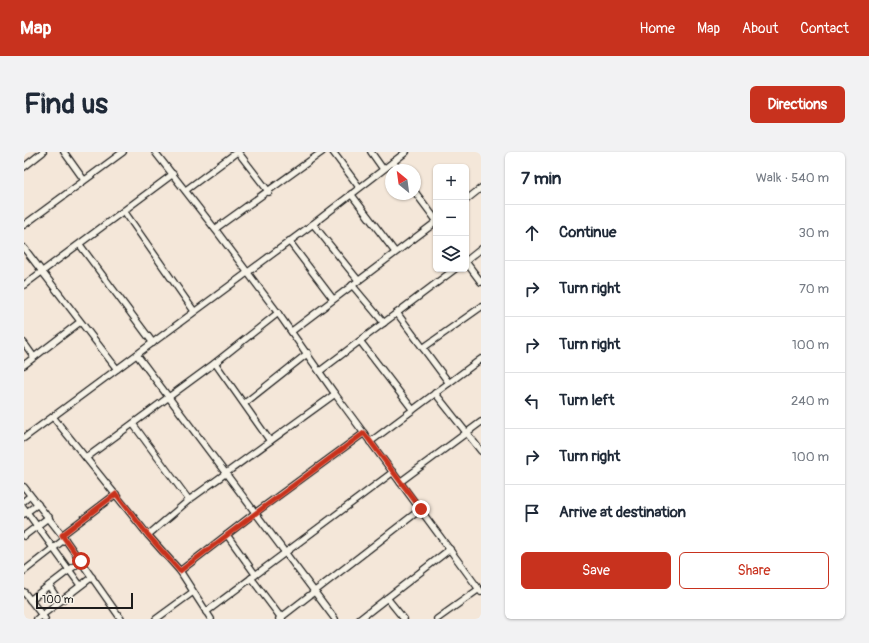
<!DOCTYPE html>
<meta charset="utf-8">
<style>
:root{--surface:#fff;--page:#f2f2f3;--text:#1f2937;--muted:#747a83;--line:#e0e1e3;--accent:#c8321e}
body{margin:0;font-family:Pangolin,sans-serif;background:var(--page);color:var(--text)}
.controls{position:absolute;right:12px;top:12px;display:grid;overflow:hidden;border-radius:6px;box-shadow:0 1px 3px #0004}
.controls button{width:36px;height:36px;display:grid;place-items:center;padding:0;border:0;border-bottom:1px solid var(--line);background:var(--surface);color:var(--text);font:20px sans-serif}
.compass{position:absolute;left:361px;top:12px;width:36px;height:36px;border-radius:50%;background:var(--surface);box-shadow:0 1px 3px #0004;rotate:331deg}
.scale{position:absolute;left:12px;bottom:10px;width:97px;box-sizing:border-box;padding-left:4px;border:2px solid #1c1c1c;border-top:0;font-size:11px;line-height:14px;white-space:nowrap;color:#1c1c1c;-webkit-text-stroke:3px #f7f3e8;paint-order:stroke}
.stop{position:absolute;width:12px;height:12px;margin:-9px;border:3px solid #c8321e;border-radius:50%;background:#fff}
.stop.end{background:#c8321e;border-color:#fff;box-shadow:0 1px 4px #0008}
.list{margin:0;padding:0;list-style:none}
h2{display:flex;justify-content:space-between;align-items:center;height:52px;margin:0;padding:0 16px;font-size:17px}
h2 small{font-size:13px;font-weight:400;color:var(--muted)}
.list li{display:grid;grid-template-columns:26px 1fr auto;gap:12px;align-items:center;box-sizing:border-box;height:56px;padding:0 16px;border-top:1px solid var(--line)}
.list b{display:block;font-size:15px;white-space:nowrap}
.list em{font-size:13px;font-style:normal;color:var(--muted)}
.actions{display:flex;gap:8px;padding:12px 16px}
.actions a{flex:1;padding:9px 0;border:1px solid var(--accent);border-radius:6px;text-align:center;font-size:14px;color:var(--accent)}
.actions .main{background:var(--accent);color:#fff}
.icon{flex:none;width:22px;height:22px;fill:none;stroke:currentColor;stroke-width:2;stroke-linecap:round;stroke-linejoin:round}
.map{position:relative;flex:none;width:457px;height:467px;overflow:hidden;border-radius:6px}
header{display:flex;align-items:center;gap:24px;box-sizing:border-box;height:56px;padding:0 20px;background:var(--accent);color:#fff}
header strong{font-size:19px}
nav{display:flex;gap:22px;margin-inline-start:auto;font-size:14px}
.intro{display:flex;align-items:center;justify-content:space-between;box-sizing:border-box;height:96px;padding:0 24px}
h1{margin:0;font-size:28px}
.button{padding:10px 18px;border-radius:6px;background:var(--accent);color:#fff;font-size:14px;font-weight:700}
main{display:flex;gap:24px;padding:0 24px}
aside{flex:1;background:var(--surface);border-radius:6px;box-shadow:0 1px 3px #0004}
.map>svg:first-child{display:block}
.lines{fill:none;stroke-linecap:round;stroke-linejoin:round}
.minor-casing{stroke:#1c1c1c;stroke-width:8}
.minor{stroke:#f7f3e8;stroke-width:5.5}
.route{stroke:#c8321e;stroke-width:5}
</style>
<header>
<strong>Map</strong>
<nav><a>Home</a><a>Map</a><a>About</a><a>Contact</a></nav>
</header>
<div class="intro"><h1>Find us</h1><a class="button">Directions</a></div>
<main>
<div class="map">
<svg width="457" height="467" viewBox="0 0 457 467">
<rect width="100%" height="100%" fill="#f4e7d9"/>
<filter id="ink" filterUnits="userSpaceOnUse"><feTurbulence type="fractalNoise" baseFrequency=".025" numOctaves="2"/><feDisplacementMap in="SourceGraphic" scale="8" xChannelSelector="R" yChannelSelector="G"/><feConvolveMatrix kernelMatrix="1 2 1 2 8 2 1 2 1" color-interpolation-filters="sRGB"/></filter>
<g filter="url(#ink)">
<g class="lines">
<defs>
<g id="minor">
<path d="M 40,0 L 60,28"/>
<path d="M 131,0 L 191,77 L 254,161 L 311,242 L 457,440"/>
<path d="M 214,0 L 245,40"/>
<path d="M 309,0 L 335,35"/>
<path d="M 347,0 L 359,17"/>
<path d="M 369,10 L 375,18"/>
<path d="M 0,15 L 19,0"/>
<path d="M 162,38 L 213,0"/>
<path d="M 391,40 L 412,68"/>
<path d="M 327,42 L 371,100"/>
<path d="M 442,48 L 457,36"/>
<path d="M 100,59 L 170,159"/>
<path d="M 289,72 L 334,128"/>
<path d="M 0,73 L 99,0"/>
<path d="M 191,77 L 298,0"/>
<path d="M 265,89 L 309,147"/>
<path d="M 56,93 L 129,191"/>
<path d="M 0,96 L 93,217"/>
<path d="M 442,109 L 457,97"/>
<path d="M 442,110 L 457,130"/>
<path d="M 0,133 L 149,22"/>
<path d="M 328,133 L 360,171"/>
<path d="M 373,161 L 425,231"/>
<path d="M 268,179 L 412,70"/>
<path d="M 336,189 L 389,258"/>
<path d="M 0,191 L 10,205"/>
<path d="M 399,196 L 457,155"/>
<path d="M 113,203 L 311,467"/>
<path d="M 191,211 L 246,289"/>
<path d="M 0,213 L 56,170"/>
<path d="M 296,219 L 431,117"/>
<path d="M 411,241 L 457,299"/>
<path d="M 221,251 L 284,201"/>
<path d="M 29,265 L 124,383 L 156,419 L 187,467"/>
<path d="M 109,272 L 165,348"/>
<path d="M 0,286 L 289,72 L 382,0"/>
<path d="M 346,290 L 457,207"/>
<path d="M 62,306 L 191,211 L 254,161"/>
<path d="M 376,330 L 457,270"/>
<path d="M 0,335 L 41,387 L 97,467"/>
<path d="M 0,349 L 6,344"/>
<path d="M 0,356 L 56,433"/>
<path d="M 0,362 L 14,352"/>
<path d="M 38,383 L 92,342"/>
<path d="M 124,383 L 165,348 L 311,242"/>
<path d="M 203,383 L 231,422"/>
<path d="M 0,384 L 25,365"/>
<path d="M 0,419 L 41,387"/>
<path d="M 156,419 L 231,361 L 340,281"/>
<path d="M 227,426 L 258,467"/>
<path d="M 25,434 L 35,449"/>
<path d="M 0,440 L 21,467"/>
<path d="M 363,446 L 380,467"/>
<path d="M 6,448 L 57,409"/>
<path d="M 182,460 L 369,320"/>
<path d="M 13,467 L 68,425"/>
<path d="M 132,467 L 169,440"/>
<path d="M 255,467 L 397,357"/>
<path d="M 336,467 L 426,397"/>
<path d="M 413,467 L 455,437"/>
</g>
</defs>
<use href="#minor" class="minor-casing"/>
<use href="#minor" class="minor"/>
</g>
</g>
<g class="lines" filter="url(#ink)">
<path class="route" d="M 57,409 L 38,383 L 92,342 L 124,383 L 156,419 L 232,361 L 340,281 L 397,357"/>
</g>
</svg>
<div class="controls">
<button>+</button>
<button>−</button>
<button><svg class="icon" aria-label="layers" viewBox="0 0 24 24"><path d="M12 4l9 5-9 5-9-5zM3 14l9 5 9-5"/></svg></button>
</div>
<svg class="compass" viewBox="-18 -18 36 36"><path d="M0-13l5 13h-10z" fill="#e53935"/><path d="M0 13l5-13h-10z" fill="#747a83"/></svg>
<div class="scale">100 m</div>
<div class="stop" style="left:57px;top:409px"></div>
<div class="stop end" style="left:397px;top:357px"></div>
</div>
<aside>
<h2>7 min<small>Walk · 540 m</small></h2>
<ul class="list">
<li><svg class="icon" aria-label="ahead" viewBox="0 0 24 24"><path d="M12 20V5M6 11l6-6 6 6"/></svg><div><b>Continue</b></div><em>30 m</em></li>
<li><svg class="icon" aria-label="right" viewBox="0 0 24 24"><path d="M7 20v-9h11M14 6l5 5-5 5"/></svg><div><b>Turn right</b></div><em>70 m</em></li>
<li><svg class="icon" aria-label="right" viewBox="0 0 24 24"><path d="M7 20v-9h11M14 6l5 5-5 5"/></svg><div><b>Turn right</b></div><em>100 m</em></li>
<li><svg class="icon" aria-label="left" viewBox="0 0 24 24"><path d="M17 20v-9H6M10 6l-5 5 5 5"/></svg><div><b>Turn left</b></div><em>240 m</em></li>
<li><svg class="icon" aria-label="right" viewBox="0 0 24 24"><path d="M7 20v-9h11M14 6l5 5-5 5"/></svg><div><b>Turn right</b></div><em>100 m</em></li>
<li><svg class="icon" aria-label="arrive" viewBox="0 0 24 24"><path d="M6 21V4h12l-3 4 3 4H6"/></svg><div><b>Arrive at destination</b></div></li>
</ul>
<div class="actions"><a class="main">Save</a><a>Share</a></div>
</aside>
</main>
